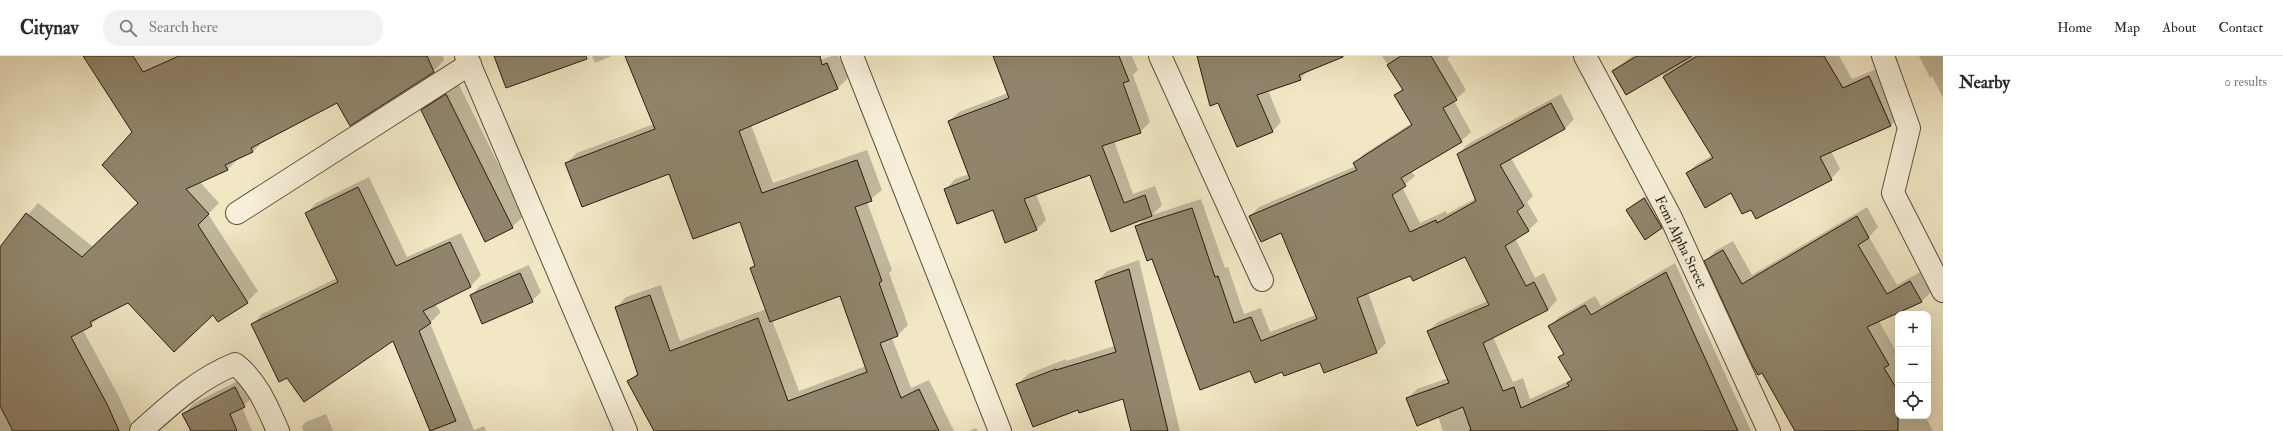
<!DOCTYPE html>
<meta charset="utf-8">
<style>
:root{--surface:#fff;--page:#f2f2f3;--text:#2b2b33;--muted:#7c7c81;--line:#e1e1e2}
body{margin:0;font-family:"IM FELL Double Pica",serif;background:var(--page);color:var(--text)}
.controls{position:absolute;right:12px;bottom:12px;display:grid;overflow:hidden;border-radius:8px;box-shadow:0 4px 16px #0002}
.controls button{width:36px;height:36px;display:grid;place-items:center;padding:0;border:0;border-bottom:1px solid var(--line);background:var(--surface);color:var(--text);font:20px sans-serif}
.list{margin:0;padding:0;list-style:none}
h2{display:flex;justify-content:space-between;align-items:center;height:52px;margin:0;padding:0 16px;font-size:17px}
h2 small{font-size:13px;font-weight:400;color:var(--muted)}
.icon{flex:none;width:22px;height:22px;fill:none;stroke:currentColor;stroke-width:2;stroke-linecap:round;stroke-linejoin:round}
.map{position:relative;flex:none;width:1943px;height:375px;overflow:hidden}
header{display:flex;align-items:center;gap:24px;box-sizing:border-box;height:56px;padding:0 20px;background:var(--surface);border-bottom:1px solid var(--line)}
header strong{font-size:19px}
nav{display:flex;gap:22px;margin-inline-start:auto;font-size:14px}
.search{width:280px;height:36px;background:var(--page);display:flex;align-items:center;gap:10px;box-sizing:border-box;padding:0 14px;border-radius:16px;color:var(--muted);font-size:15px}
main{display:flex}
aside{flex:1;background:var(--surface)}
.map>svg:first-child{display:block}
.shadow{fill:#0003;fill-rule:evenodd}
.building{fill:#90856c;stroke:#271b0c}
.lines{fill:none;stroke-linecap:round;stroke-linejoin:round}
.street-casing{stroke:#5a4e3a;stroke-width:24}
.street{stroke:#f6efd9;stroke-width:22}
.labels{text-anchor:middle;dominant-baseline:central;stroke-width:3;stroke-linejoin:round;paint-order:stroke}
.street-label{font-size:14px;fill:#271b0c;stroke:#f6efd9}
</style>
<header>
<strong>Citynav</strong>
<div class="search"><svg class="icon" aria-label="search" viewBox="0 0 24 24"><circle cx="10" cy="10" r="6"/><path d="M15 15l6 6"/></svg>Search here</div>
<nav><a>Home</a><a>Map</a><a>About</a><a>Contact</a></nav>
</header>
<main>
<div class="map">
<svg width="1943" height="375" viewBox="0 0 1943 375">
<rect width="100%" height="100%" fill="#f1e7c5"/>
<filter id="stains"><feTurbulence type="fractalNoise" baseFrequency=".005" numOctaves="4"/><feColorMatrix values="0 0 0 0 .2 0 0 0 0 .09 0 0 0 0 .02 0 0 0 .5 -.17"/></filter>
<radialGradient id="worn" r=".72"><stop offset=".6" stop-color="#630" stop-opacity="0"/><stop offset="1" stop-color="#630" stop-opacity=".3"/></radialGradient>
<g class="shadow">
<path d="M 84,0 L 443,0 L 444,4 L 434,15 L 351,68 L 337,45 L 263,85 L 253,96 L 238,103 L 227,114 L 200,126 L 219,147 L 208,158 L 258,235 L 247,246 L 214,258 L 128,246 L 102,259 L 91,269 L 83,274 L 118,339 L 135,375 L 0,375 L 0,192 L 38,147 L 93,191 L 139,147 L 134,76 Z"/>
<path d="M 592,0 L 612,0 L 595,7 Z"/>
<path d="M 626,0 L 816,0 L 818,5 L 831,0 L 839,0 L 848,22 L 838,32 L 751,69 L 773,127 L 867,94 L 882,134 L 867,146 L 892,214 L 889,217 L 908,269 L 897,280 L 892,282 L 911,332 L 929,324 L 954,375 L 655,375 L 629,325 L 638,316 L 616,252 L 626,241 L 661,229 L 680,285 L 766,253 L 751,213 L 756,208 L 741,165 L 669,117 L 566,107 L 577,97 L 654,68 ZM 840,239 L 866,310 L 799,335 L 772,264 Z"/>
<path d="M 993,0 L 1132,0 L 1138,14 L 1133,19 L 1150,66 L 1140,76 L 1114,85 L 1133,138 L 1155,130 L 1162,149 L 1152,159 L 1201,143 L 1225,212 L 1228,211 L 1244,258 L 1261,252 L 1270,276 L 1316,259 L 1282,175 L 1250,160 L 1259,151 L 1356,110 L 1354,108 L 1364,98 L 1412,67 L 1396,39 L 1403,32 L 1382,0 L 1451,0 L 1447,2 L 1466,34 L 1454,45 L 1471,76 L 1461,85 L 1411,115 L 1415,120 L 1402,131 L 1420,167 L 1446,155 L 1447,158 L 1476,142 L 1458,98 L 1468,88 L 1561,38 L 1574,63 L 1565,73 L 1511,102 L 1533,140 L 1527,146 L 1538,165 L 1528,175 L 1515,182 L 1535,222 L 1544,217 L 1557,244 L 1548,254 L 1493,281 L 1513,326 L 1523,322 L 1530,343 L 1571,324 L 1573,323 L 1560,301 L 1565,296 L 1550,270 L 1559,261 L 1595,240 L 1601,250 L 1675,207 L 1751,375 L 1443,375 L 1438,360 L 1407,343 L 1417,333 L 1448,322 L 1428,275 L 1438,266 L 1488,245 L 1466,200 L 1368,236 L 1386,287 L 1377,296 L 1321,305 L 1283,315 L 1251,314 L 1153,202 L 1136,171 L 1145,162 L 1112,174 L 1090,117 L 1036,138 L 1046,164 L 1036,174 L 946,133 L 955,123 L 969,118 L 949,65 L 959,56 L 1008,37 Z"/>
<path d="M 1198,0 L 1344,0 L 1310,13 L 1300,23 L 1268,34 L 1281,66 L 1272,76 Z"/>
<path d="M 1632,0 L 1839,0 L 1852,23 L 1879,12 L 1900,60 L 1890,70 L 1831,95 L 1840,113 L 1831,123 L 1752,152 L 1732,135 L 1687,117 L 1697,108 L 1713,99 L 1662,17 L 1613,15 Z"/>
<path d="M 1919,0 L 1943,0 L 1943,42 L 1932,20 L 1930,22 Z"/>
<path d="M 458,27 L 524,160 L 512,171 L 422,54 L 434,43 Z"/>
<path d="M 369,121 L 407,201 L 461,177 L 481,219 L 471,230 L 435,248 L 441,256 L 430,267 L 474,374 L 484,370 L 486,375 L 431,375 L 394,283 L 252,269 L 262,258 L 337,222 L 306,158 L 316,147 Z"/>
<path d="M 1649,138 L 1666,167 L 1661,171 L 1627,154 Z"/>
<path d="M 1867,151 L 1878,171 L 1869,181 L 1897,229 L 1920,216 L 1931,236 L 1921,246 L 1879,265 L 1898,299 L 1894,302 L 1898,310 L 1898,360 L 1925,360 L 1933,375 L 1796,375 L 1706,205 L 1715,195 L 1733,185 L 1752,219 Z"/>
<path d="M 1139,204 L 1180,375 L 1132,375 L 1124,342 L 1079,353 L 1018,328 L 1028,318 L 1066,303 L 1066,305 L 1115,290 L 1097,225 L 1107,215 Z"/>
<path d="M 529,209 L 541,236 L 532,245 L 471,239 L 480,230 Z"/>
<path d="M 246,321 L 255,339 L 242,351 L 252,375 L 188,375 L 191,373 L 184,358 L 194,347 Z"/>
<path d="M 326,358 L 333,375 L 303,375 L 302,370 L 306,366 Z"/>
<path d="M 976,372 L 978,375 L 969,375 Z"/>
</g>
<g class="building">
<path d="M 83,0 L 133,0 L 143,16 L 179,0 L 427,0 L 434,16 L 350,70 L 337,47 L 251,92 L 253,96 L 225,109 L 228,114 L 186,133 L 209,158 L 198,169 L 248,247 L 218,266 L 213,259 L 174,296 L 128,247 L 90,266 L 92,270 L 71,281 L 108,350 L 119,375 L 13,375 L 0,350 L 0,191 L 26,157 L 82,201 L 138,147 L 102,109 L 132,76 Z"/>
<path d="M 494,0 L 586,0 L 587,3 L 506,32 Z"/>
<path d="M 625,0 L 820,0 L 822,9 L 827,7 L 838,33 L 739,75 L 762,137 L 857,104 L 872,145 L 855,151 L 882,225 L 879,227 L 898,280 L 880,287 L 901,342 L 919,333 L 939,375 L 654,375 L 627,325 L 638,319 L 615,251 L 650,239 L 670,295 L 758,262 L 788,345 L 867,316 L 840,240 L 770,266 L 750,212 L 755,210 L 740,166 L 693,183 L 669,118 L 582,151 L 565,107 L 655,73 Z"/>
<path d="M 993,0 L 1119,0 L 1129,25 L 1123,27 L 1141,77 L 1102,90 L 1124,147 L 1145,139 L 1152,160 L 1111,176 L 1090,119 L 1024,143 L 1037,174 L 1005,187 L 993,154 L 957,168 L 944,133 L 970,123 L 948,65 L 1009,42 Z"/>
<path d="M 1197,0 L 1343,0 L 1343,1 L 1299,19 L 1301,24 L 1257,39 L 1273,76 L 1237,91 L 1218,47 L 1210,50 Z"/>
<path d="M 1401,0 L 1431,0 L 1457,44 L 1443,52 L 1462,86 L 1401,122 L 1406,130 L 1392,139 L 1410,176 L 1436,164 L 1437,167 L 1476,145 L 1457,98 L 1551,47 L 1565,73 L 1500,109 L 1524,150 L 1517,155 L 1529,175 L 1505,190 L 1526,230 L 1534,226 L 1548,254 L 1483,287 L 1503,335 L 1514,331 L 1521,352 L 1569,330 L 1567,327 L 1572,324 L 1558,301 L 1564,298 L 1548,270 L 1585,249 L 1591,259 L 1666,216 L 1738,375 L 1469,375 L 1471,374 L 1463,351 L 1417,370 L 1406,342 L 1449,327 L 1427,275 L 1489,249 L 1465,201 L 1413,225 L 1410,220 L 1357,242 L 1377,297 L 1324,317 L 1320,307 L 1284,320 L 1282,316 L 1255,327 L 1250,315 L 1200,334 L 1152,203 L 1147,205 L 1135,170 L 1192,152 L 1215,221 L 1218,220 L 1234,267 L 1251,261 L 1261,285 L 1317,263 L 1281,177 L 1261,186 L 1249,160 L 1357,114 L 1353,107 L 1412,69 L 1394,39 L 1403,34 L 1387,9 Z"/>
<path d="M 1637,0 L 1692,0 L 1626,39 L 1612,15 Z"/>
<path d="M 1697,0 L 1824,0 L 1843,32 L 1869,20 L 1891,70 L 1820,101 L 1832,124 L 1756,163 L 1751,154 L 1742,158 L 1731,137 L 1705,152 L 1686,117 L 1713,102 L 1663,21 Z"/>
<path d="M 446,38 L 513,172 L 485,186 L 421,54 Z"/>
<path d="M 358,131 L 396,210 L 450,186 L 471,231 L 423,255 L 431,267 L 419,275 L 456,365 L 430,375 L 393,285 L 304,346 L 287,322 L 279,326 L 251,268 L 338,226 L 305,157 Z"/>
<path d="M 1644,142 L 1662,172 L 1645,184 L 1626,154 Z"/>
<path d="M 1857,160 L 1869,182 L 1858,189 L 1887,238 L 1910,225 L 1922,246 L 1867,271 L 1889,309 L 1884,312 L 1898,335 L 1898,375 L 1795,375 L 1762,317 L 1758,319 L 1751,307 L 1704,205 L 1723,194 L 1742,228 Z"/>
<path d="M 1129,213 L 1168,375 L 1131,375 L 1123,343 L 1079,357 L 1078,354 L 1033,371 L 1016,328 L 1056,313 L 1056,314 L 1116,296 L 1095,225 Z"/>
<path d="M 520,217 L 533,246 L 482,268 L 470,239 Z"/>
<path d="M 235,331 L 245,351 L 230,358 L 237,375 L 191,375 L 182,358 Z"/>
</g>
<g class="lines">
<defs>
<g id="street">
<path d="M 466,0 L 626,375"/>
<path d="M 852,0 L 1000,375"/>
<path d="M 1160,0 L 1262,224"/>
<path d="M 1585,0 L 1671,162 L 1769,375"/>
<path d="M 1883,0 L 1909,72 L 1893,137 L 1943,235"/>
<path d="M 237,157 L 470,8"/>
<path d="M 141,375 C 170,349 198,323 235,308 C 257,325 267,350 278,375"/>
</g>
</defs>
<use href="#street" class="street-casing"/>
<use href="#street" class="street"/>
</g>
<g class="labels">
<g class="street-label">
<text transform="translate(1681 186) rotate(64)">Femi Alpha Street</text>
</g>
</g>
<rect width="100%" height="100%" filter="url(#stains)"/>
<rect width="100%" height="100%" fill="url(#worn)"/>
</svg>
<div class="controls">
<button>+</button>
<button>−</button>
<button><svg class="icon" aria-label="locate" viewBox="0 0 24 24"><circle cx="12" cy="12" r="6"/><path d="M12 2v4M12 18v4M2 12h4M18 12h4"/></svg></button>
</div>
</div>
<aside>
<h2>Nearby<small>0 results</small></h2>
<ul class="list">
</ul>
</aside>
</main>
